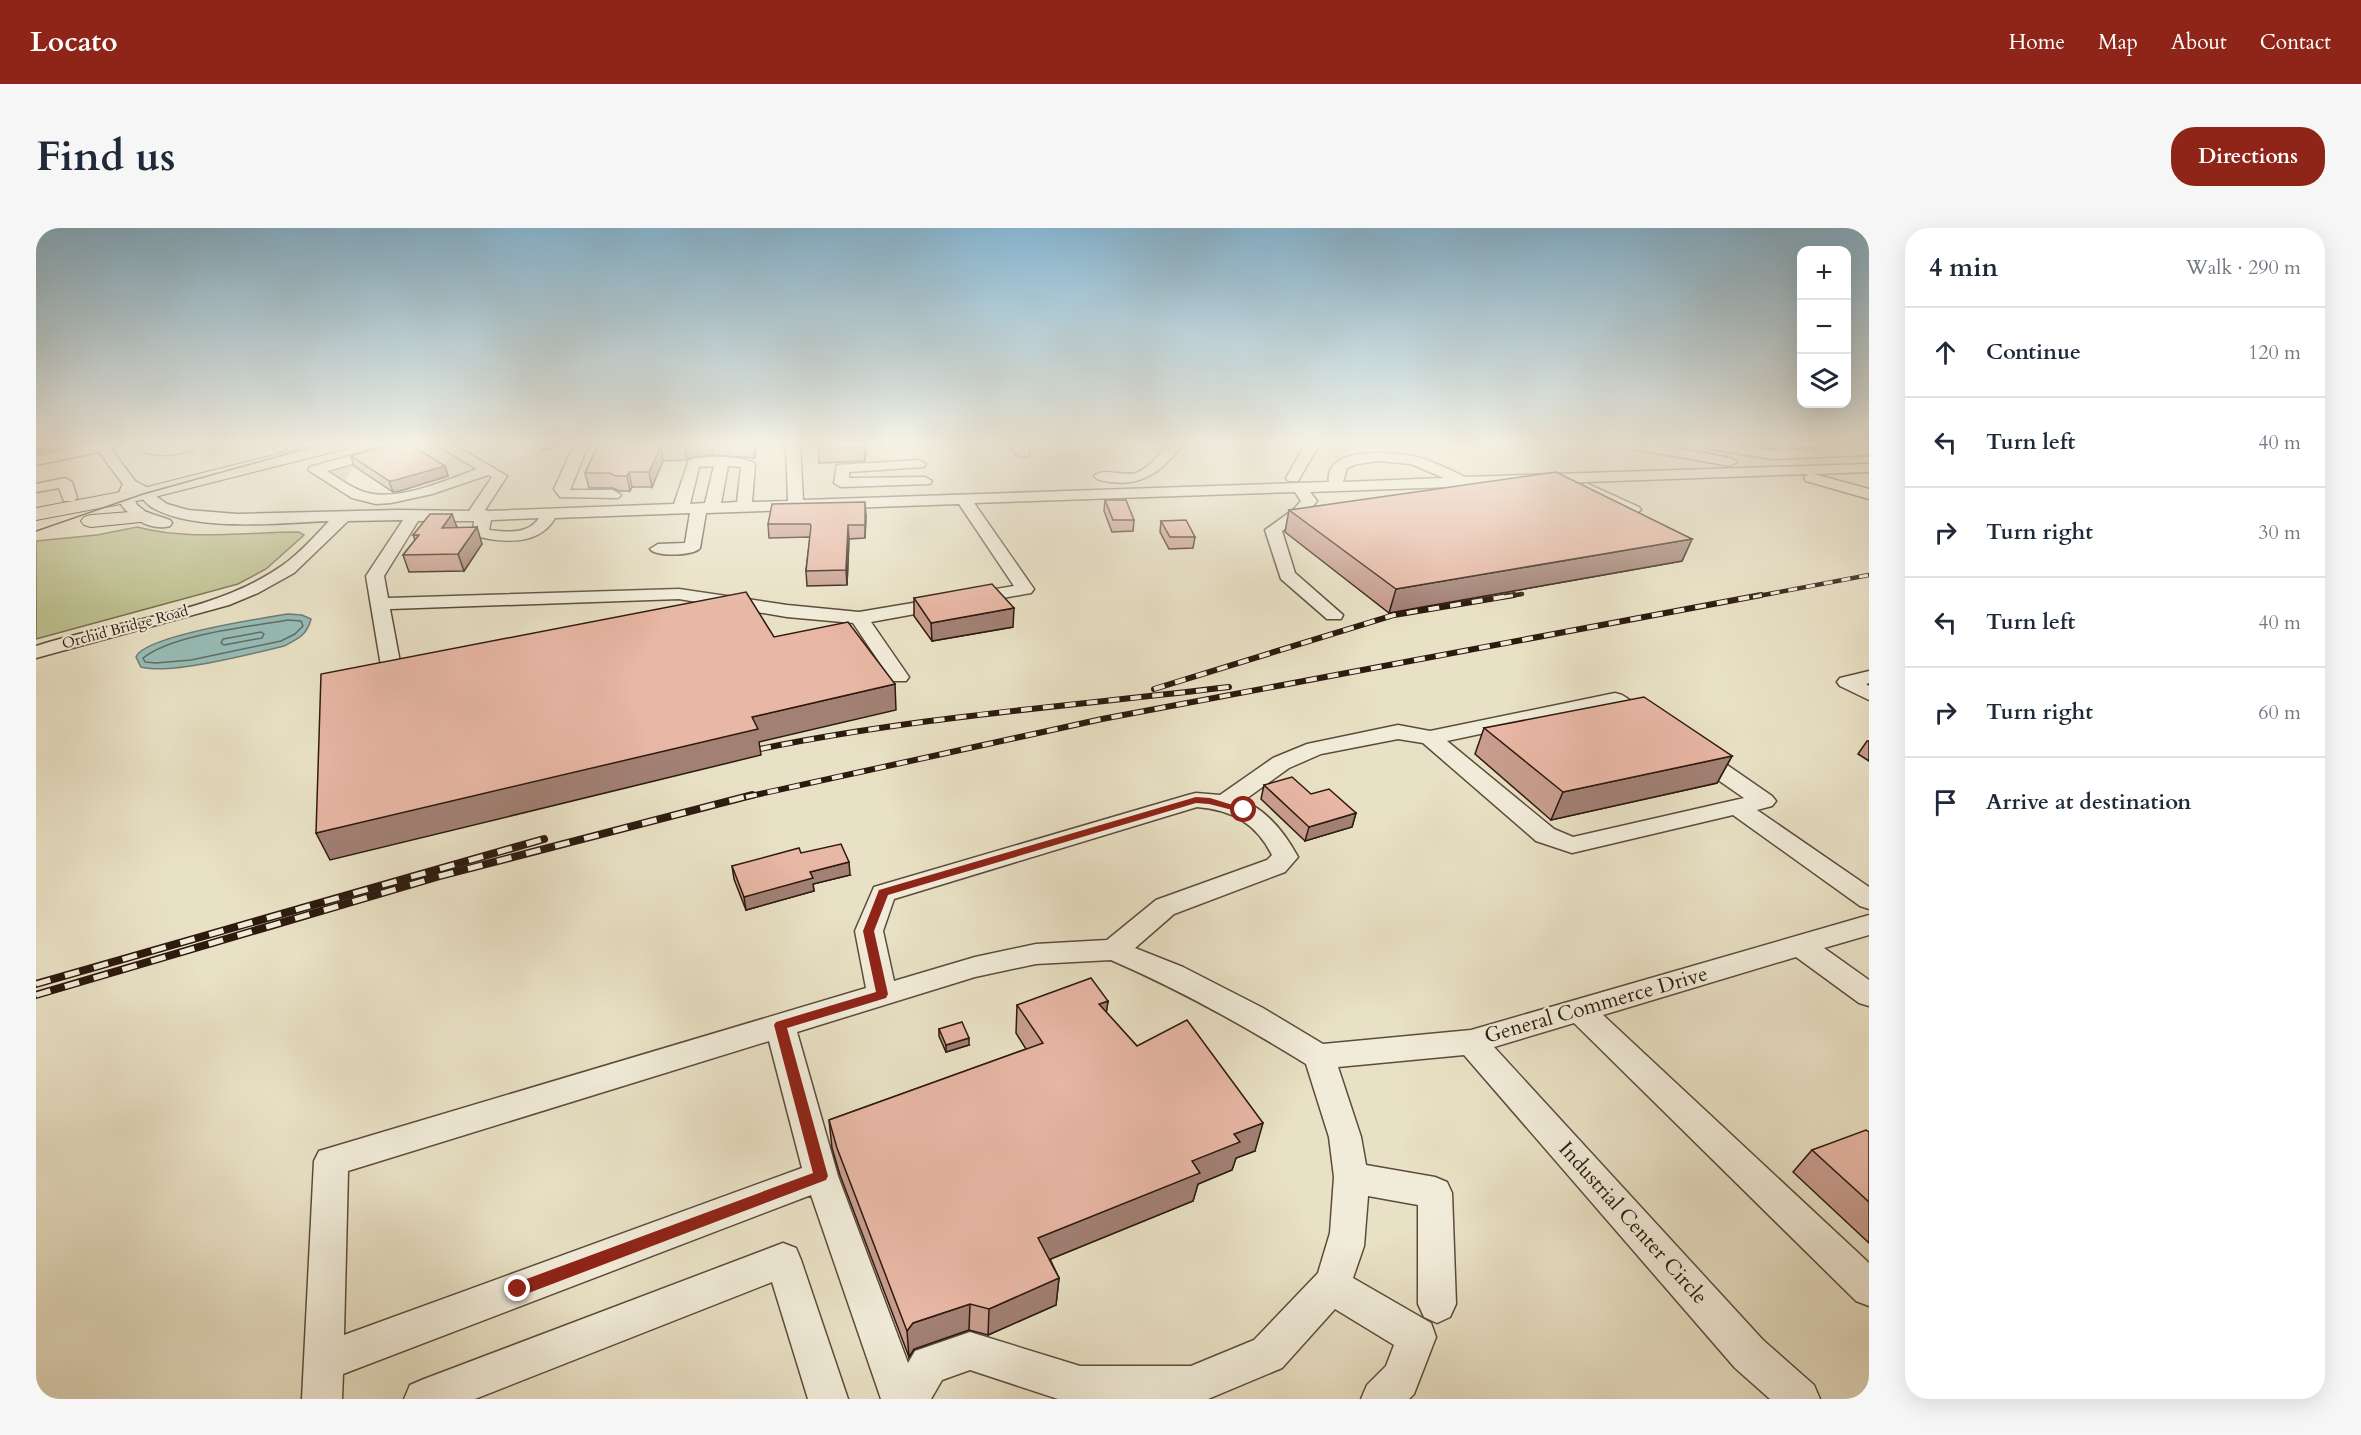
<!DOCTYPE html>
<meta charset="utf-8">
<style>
:root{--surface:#fff;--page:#f6f6f7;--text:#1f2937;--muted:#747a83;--line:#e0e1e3;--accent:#8f2418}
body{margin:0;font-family:Cardo,serif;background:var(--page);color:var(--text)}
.controls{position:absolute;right:18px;top:18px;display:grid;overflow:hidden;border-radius:12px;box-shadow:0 6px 24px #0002}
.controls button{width:54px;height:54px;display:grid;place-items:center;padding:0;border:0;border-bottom:2px solid var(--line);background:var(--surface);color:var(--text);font:30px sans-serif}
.stop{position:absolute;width:18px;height:18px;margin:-14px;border:4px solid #8f2418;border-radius:50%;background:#fff}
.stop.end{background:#8f2418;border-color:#fff;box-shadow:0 2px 6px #0008}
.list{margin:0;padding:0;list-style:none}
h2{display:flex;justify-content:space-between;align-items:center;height:78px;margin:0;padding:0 24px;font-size:26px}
h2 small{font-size:20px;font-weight:400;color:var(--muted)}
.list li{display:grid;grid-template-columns:39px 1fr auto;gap:18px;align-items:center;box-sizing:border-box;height:90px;padding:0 24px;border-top:2px solid var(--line)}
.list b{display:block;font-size:22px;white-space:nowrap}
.list em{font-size:20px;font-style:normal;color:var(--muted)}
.icon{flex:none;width:33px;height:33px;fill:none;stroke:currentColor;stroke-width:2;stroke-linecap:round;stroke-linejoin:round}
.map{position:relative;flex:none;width:1833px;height:1171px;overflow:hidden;border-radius:24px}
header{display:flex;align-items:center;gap:36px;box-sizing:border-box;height:84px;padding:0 30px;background:var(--accent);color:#fff}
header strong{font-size:28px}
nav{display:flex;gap:33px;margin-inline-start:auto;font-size:21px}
.intro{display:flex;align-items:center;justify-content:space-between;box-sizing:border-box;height:144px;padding:0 36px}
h1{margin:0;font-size:42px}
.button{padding:15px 27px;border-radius:24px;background:var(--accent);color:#fff;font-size:21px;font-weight:700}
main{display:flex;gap:36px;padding:0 36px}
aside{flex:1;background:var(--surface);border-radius:24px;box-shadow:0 6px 24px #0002}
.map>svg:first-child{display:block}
.green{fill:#bec190;stroke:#766e50;stroke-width:1.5}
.water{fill:#97bdb8;stroke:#6d7c74;stroke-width:1.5}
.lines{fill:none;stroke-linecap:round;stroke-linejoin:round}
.shore{stroke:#626c64;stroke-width:1.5}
.minor-tunnel{stroke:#c3b9a1;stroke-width:16;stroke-dasharray:16 8;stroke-linecap:butt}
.minor-casing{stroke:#5c4c3c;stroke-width:3}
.major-casing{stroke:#2d1a0f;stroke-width:2}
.path{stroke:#2d1a0f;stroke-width:2;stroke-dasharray:1 2;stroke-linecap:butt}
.minor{fill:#f1ecd9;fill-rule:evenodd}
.major{fill:#e9e1c5;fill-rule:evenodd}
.tram{stroke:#2d1a0f;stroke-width:1.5}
.rail-far2-casing{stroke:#2d1a0f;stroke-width:4.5}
.rail-far1-casing{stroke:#2d1a0f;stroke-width:6}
.rail-casing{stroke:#2d1a0f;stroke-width:8}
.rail-far2{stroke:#f1ecd9;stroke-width:3;stroke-dasharray:9;stroke-linecap:butt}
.rail-far1{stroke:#f1ecd9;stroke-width:4;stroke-dasharray:11;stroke-linecap:butt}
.rail{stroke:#f1ecd9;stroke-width:5;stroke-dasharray:15;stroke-linecap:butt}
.wall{fill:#c89d8e;stroke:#2d1a0f;stroke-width:1.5}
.shaded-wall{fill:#a28074;stroke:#2d1a0f;stroke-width:1.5}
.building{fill:#e8b7a5;stroke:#2d1a0f;stroke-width:1.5}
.route{fill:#8f2418}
.labels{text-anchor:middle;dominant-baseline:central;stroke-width:4.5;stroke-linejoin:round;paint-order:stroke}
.far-street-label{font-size:15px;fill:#2d1a0f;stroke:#f1ecd9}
.near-street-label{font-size:21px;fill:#2d1a0f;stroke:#f1ecd9}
</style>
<header>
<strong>Locato</strong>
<nav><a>Home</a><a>Map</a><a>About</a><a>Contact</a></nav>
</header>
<div class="intro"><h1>Find us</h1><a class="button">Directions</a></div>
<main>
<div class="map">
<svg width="1833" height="1171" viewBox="0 0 1833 1171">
<rect width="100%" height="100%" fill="#e9e1c5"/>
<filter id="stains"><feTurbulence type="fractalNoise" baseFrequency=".00333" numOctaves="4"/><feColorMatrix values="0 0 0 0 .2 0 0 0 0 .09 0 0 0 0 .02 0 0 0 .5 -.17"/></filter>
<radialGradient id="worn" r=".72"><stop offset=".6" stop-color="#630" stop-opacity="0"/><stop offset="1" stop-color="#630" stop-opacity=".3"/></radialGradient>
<path class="green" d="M 101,299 C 154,313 209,304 263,304 L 268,307 L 230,341 L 202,356 L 0,411 L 0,313 L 61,307 Z"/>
<path class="water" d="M 252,386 L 266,387 L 275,391 C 271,407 262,411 248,418 C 216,426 134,447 105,439 L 100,429 C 108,408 227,390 252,386 Z"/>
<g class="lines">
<g class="shore">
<path d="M 252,392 L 265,393 L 267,398 L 259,406 L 245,413 L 155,432 L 120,435 L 109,434 L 107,430 C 138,406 213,399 252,392 Z"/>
<path d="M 225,404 L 228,406 L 226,410 L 188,417 L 185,415 L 187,411 Z"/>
</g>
<path class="minor-tunnel" d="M 299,239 L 313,248"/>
<defs>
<g id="minor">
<path d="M 56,215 L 92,215 L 75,221 L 99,253 L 116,262 L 121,269 L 131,276 L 152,282 L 201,286 L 363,282 L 433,283 L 456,249 L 452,247 L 396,266 L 355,275 L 340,276 L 316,270 L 272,242 L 274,239 L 359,215 L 383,215 L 381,218 L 291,243 C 304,251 318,262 332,265 C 364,273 411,252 441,241 L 397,215 L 415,215 L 471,248 L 449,282 L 452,283 L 638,276 L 653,232 C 673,227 697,228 717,234 L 719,237 L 716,274 L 752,273 L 750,215 L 764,215 L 767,272 L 1293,254 C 1287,216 1364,224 1385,230 C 1400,235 1415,242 1429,249 L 1833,236 L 1833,244 L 1778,246 L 1833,261 L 1833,271 L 1770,253 L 1768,250 L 1772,246 L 1274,264 L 1281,273 C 1271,287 1259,294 1246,303 L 1259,345 L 1307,387 L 1305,391 L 1291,391 L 1245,351 L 1229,302 L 1258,281 L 1265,273 L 1259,264 L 938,275 L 998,361 L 995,365 L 989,366 L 835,394 L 873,449 L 870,453 L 856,453 L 817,395 L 751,389 L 643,371 L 354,381 L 367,450 L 364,454 L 350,454 L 347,450 L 330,348 L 367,292 L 312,293 L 258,345 L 222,365 L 193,377 L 0,430 L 0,418 C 79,392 178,386 247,337 C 264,325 278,309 293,293 C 245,295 162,304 119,281 C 110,277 107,269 98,264 L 97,269 L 101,277 L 110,284 L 134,292 L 136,295 L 134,298 C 113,304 89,287 81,269 L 87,256 L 63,224 L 0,237 L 0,229 ZM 1343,233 L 1375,236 L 1408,250 L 1307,254 L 1311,240 L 1321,236 ZM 678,238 L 669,275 L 654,276 L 663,239 ZM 692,238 L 705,239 L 701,274 L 685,275 ZM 923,276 L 978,358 L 823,384 L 751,377 L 643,361 L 352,370 L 348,348 L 382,293 L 438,293 L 437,305 L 439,308 C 468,315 503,318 519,290 L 654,285 L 649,315 L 622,316 L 614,321 C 620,329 658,328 664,320 L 670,285 ZM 503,290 C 492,307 470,304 453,302 L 455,292 Z"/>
<path d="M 111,215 L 123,215 L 123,219 L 143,215 L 165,215 C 151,227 124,230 108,224 L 106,221 Z"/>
<path d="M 233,215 L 248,215 L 251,219 L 244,223 L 239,222 Z"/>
<path d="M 539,215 L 553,215 L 534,262 L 577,262 L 585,267 L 582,270 L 524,269 L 518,261 Z"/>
<path d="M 980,215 L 998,215 L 991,221 L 994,225 L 992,228 C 984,230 980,227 975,220 Z"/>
<path d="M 1133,215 L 1148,215 C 1129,240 1108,259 1075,254 C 1068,253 1062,253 1058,248 C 1067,239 1087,249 1100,245 C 1113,240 1124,226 1133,215 Z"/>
<path d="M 1270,215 L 1284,215 L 1262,253 L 1252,253 L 1250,250 Z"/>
<path d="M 1580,215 L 1613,215 L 1694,230 L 1701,234 L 1694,238 L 1587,219 Z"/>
<path d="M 1669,215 L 1691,215 L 1736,223 L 1833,219 L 1833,227 L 1736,231 L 1675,221 L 1670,220 Z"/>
<path d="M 883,232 L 890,236 L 888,239 L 813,244 L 813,250 L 889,249 L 896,253 L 894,256 L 805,259 L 798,255 L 801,237 Z"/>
<path d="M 29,250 L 36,254 L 41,270 L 38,273 L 28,273 L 23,260 L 0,264 L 0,256 Z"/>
<path d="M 1550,255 L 1603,279 L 1605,282 L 1597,287 L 1591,285 L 1545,262 L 1543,259 Z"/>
<path d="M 1833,443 L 1833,455 L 1830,456 L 1833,458 L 1833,472 L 1804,458 L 1801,454 L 1804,450 Z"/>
<path d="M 1579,465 L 1586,467 L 1616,486 L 1619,491 L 1616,496 C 1600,500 1588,487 1575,478 L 1411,513 L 1518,601 L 1537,609 L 1708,570 L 1652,531 L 1649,526 L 1652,521 L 1660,519 L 1668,521 L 1736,568 L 1740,573 L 1736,578 L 1721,582 L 1833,659 L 1833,681 L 1824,678 L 1697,587 L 1536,625 L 1500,613 L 1387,515 L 1362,511 L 1285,526 L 1253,540 L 1207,573 C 1231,582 1250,607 1262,629 L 1249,644 L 1138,686 L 1099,720 L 1147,739 L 1227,780 L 1287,816 L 1435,802 L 1833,687 L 1833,707 L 1788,720 L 1833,752 L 1833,778 L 1823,775 L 1760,729 L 1567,787 L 1833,1035 L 1833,1078 L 1820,1073 L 1538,795 L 1458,819 L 1727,1112 L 1778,1157 L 1784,1171 L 1734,1171 L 1699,1140 L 1428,827 L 1302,839 L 1325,909 L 1330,937 L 1399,949 L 1411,954 L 1416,965 L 1420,1076 L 1414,1089 L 1401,1095 L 1388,1089 L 1382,1076 L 1382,977 L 1332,968 L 1328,1018 L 1317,1050 L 1395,1095 L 1400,1109 L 1378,1166 L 1373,1171 L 1325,1171 L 1331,1157 L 1350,1138 L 1358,1117 L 1299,1081 L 1246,1140 L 1172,1171 L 1022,1171 L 934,1142 L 906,1152 L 895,1171 L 845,1171 L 775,967 L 307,1146 L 306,1171 L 266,1171 L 278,933 L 283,923 L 830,760 L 819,703 L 838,659 L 1152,567 L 1160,565 L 1184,567 L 1237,530 L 1271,516 L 1362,497 L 1394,503 ZM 1161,579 C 1196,582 1220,595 1236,627 L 1231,632 L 1120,672 L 1071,712 L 1000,716 L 939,729 L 858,753 L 847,703 L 858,671 ZM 1075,732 C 1144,762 1207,797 1270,836 L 1293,909 L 1298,949 L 1294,1005 L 1282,1045 L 1218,1112 L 1155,1138 L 1044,1138 L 934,1104 L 879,1123 L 872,1135 L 802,948 L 761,804 L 939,749 L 1000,736 ZM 733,813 L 766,940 L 308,1107 L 312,943 Z"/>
<path d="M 747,1015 L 760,1020 L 765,1032 L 812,1171 L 772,1171 L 736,1054 L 439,1171 L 368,1171 L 374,1157 L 388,1151 Z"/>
</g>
<g id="major">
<path d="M 286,215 L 319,215 L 316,219 L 111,271 L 0,292 L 0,280 L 111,259 Z"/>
<path d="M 107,283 L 114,285 L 117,289 L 114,293 L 55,299 L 48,297 L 45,293 L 48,289 L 55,287 Z"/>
</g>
</defs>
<use href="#minor" class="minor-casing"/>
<use href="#major" class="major-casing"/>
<path class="path" d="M 169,224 L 198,217 L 195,215"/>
<use href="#minor" class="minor"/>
<use href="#major" class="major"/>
<path class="tram" d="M 0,303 L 107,266 L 290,215"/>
<defs>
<g id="rail-far2">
<path d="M 1468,369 L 1486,366"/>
<path d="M 1717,369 L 1833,347"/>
</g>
<g id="rail-far1">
<path d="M 1118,461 L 1358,387 L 1478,367"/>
<path d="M 724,521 C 879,489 1036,478 1193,459"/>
<path d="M 710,569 L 1066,491 L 1725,367"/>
</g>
<g id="rail">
<path d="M 0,756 L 508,611"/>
<path d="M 0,767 L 404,648 L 716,567"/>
</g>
</defs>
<use href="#rail-far2" class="rail-far2-casing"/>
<use href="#rail-far1" class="rail-far1-casing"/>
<use href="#rail" class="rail-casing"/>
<use href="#rail-far2" class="rail-far2"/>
<use href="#rail-far1" class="rail-far1"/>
<use href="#rail" class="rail"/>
</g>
<g class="wall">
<path d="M 494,215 L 532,215 L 507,222 Z"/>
<path d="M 563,215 L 721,215 L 719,230 L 677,227 L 653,230 L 651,232 L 627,233 L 616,259 L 596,259 L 594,263 L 583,263 L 577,260 L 553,260 L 549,245 Z"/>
<path d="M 831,215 L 829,233 L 783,235 L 782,221 Z"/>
<path d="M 1707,215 L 1823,215 L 1822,217 L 1787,216 L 1785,219 L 1761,220 L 1748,217 L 1746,220 L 1736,221 Z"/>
<path d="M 315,228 L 409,238 L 412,248 L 364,263 L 357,264 L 318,238 Z"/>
<path d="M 1069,272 L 1098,292 L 1097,303 L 1076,304 L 1068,283 Z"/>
<path d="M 1253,282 L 1656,311 L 1646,333 L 1353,385 L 1249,304 Z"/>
<path d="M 830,287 L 829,310 L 813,311 L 811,357 L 771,358 L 770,343 L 774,309 L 733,310 L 732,296 Z"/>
<path d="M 1125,293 L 1159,309 L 1157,320 L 1133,321 L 1124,304 Z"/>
<path d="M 421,299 L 446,316 L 428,343 L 373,344 L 367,327 L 379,312 L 377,307 Z"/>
<path d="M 878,370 L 977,399 L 896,413 L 878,388 Z"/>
<path d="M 1448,500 L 1696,528 L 1681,555 L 1515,592 L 1439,526 Z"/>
<path d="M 1831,513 L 1833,513 L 1833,533 L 1822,526 Z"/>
<path d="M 1228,557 L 1275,566 L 1320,585 L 1316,599 L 1269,613 L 1225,571 Z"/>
<path d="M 765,625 L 814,647 L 777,656 L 778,663 L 710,682 L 698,651 L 696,638 Z"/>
<path d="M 1072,773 L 1070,784 L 1101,818 L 1219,923 L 1200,930 L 1196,942 L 1162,956 L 1157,973 L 1014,1031 L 1023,1050 L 1020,1077 L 952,1107 L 933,1102 L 878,1121 L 873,1129 L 804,947 L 796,920 L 793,892 L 990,821 L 980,805 L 981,777 Z"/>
<path d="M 903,801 L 933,817 L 910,824 L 903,808 Z"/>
<path d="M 1833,904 L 1833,1015 L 1757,944 L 1776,922 Z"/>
</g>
<g class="shaded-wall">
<path d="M 0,215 L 30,215 L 31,218 L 0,225 Z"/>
<path d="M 505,215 L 532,215 L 507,222 Z"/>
<path d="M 650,215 L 675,215 L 677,227 L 653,230 L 651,232 L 648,218 Z"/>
<path d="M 717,215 L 721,215 L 719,230 Z"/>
<path d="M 829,215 L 831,215 L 829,233 Z"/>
<path d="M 625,218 L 627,233 L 616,259 L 613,244 Z"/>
<path d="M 409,238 L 412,248 L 364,263 L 357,264 L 353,253 Z"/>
<path d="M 593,244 L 596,259 L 594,263 L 591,248 Z"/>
<path d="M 829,274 L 830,287 L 829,310 Z"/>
<path d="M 416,286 L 422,302 L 406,300 Z"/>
<path d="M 812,297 L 813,311 L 811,357 L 810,342 Z"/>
<path d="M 441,299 L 446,316 L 428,343 L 422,326 Z"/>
<path d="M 1656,311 L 1646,333 L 1353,385 L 1360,361 Z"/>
<path d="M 978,380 L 977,399 L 896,413 L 895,395 Z"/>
<path d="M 859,456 L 860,482 L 723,514 L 725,527 L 294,632 L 280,605 L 716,489 Z"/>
<path d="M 1696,528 L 1681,555 L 1515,592 L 1527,564 Z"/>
<path d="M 1320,585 L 1316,599 L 1269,613 L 1273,599 Z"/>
<path d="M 813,634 L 814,647 L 777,656 L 778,663 L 710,682 L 708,669 L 774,644 Z"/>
<path d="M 1072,773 L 1068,801 L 1063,776 Z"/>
<path d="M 933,810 L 933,817 L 910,824 L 910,817 Z"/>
<path d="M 1227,895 L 1219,923 L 1200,930 L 1196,942 L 1162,956 L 1157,973 L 1000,1037 L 1002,1010 L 1156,933 L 1198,906 Z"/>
<path d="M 1023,1050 L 1020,1077 L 952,1107 L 953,1081 Z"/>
<path d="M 934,1076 L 933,1102 L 878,1121 L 873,1129 L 871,1103 L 877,1095 Z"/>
</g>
<g class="building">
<path d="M 359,215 L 372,215 L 409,238 L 360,252 L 353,253 L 315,228 Z"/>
<path d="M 563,215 L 650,215 L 648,218 L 625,218 L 613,244 L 593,244 L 591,248 L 580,248 L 574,245 L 549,245 Z"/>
<path d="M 783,215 L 829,215 L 829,219 L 782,221 Z"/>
<path d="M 1520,244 L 1656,311 L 1360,361 L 1253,282 Z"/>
<path d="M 1069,272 L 1090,272 L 1098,292 L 1077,292 Z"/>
<path d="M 829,274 L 829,297 L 812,297 L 810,342 L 770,343 L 775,298 L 774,296 L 732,296 L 736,276 Z"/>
<path d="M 394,286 L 416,286 L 406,300 L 441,299 L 422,326 L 367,327 L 383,307 L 377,307 Z"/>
<path d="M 1150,292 L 1159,309 L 1134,309 L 1125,293 Z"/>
<path d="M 956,356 L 978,380 L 895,395 L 878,370 Z"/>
<path d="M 710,364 L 738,409 L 812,394 L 859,456 L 716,489 L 722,501 L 280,605 L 285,446 Z"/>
<path d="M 1608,469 L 1696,528 L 1527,564 L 1448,500 Z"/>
<path d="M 1256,549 L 1275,566 L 1293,561 L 1320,585 L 1273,599 L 1228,557 Z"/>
<path d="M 805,616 L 813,634 L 774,644 L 777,650 L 708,669 L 696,638 L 763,620 L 765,625 Z"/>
<path d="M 1055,750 L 1072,773 L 1063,776 L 1101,818 L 1151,792 L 1227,895 L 1198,906 L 1204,914 L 1156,933 L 1164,945 L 1002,1010 L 1023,1050 L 953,1081 L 934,1076 L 877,1095 L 871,1103 L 801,920 L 793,892 L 1007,815 L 981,777 Z"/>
<path d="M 926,794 L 933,810 L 910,817 L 903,801 Z"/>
<path d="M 1830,902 L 1833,904 L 1833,974 L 1776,922 Z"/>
</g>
<linearGradient id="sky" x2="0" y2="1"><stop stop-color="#87b8d5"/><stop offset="0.57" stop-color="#f5f2e5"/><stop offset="1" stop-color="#f5f2e5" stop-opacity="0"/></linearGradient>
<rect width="1833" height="379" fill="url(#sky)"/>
<path class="route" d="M 1160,569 L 1174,570 L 1213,582 L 1208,585 L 1173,576 L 1160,575 L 852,667 L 838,703 L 852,766 L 850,770 L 751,800 L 792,948 L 790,952 L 482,1069 L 477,1067 L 475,1061 L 477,1056 L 777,945 L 738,797 L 740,794 L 840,764 L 827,703 L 843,662 Z"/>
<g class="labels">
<g class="far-street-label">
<text transform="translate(89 399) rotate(-15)">Orchid Bridge Road</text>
</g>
<g class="near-street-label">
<text transform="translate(1560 777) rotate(-16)">General Commerce Drive</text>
<text transform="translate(1597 995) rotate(48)">Industrial Center Circle</text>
</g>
</g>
<rect width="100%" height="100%" filter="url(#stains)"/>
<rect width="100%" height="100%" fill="url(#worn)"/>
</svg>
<div class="controls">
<button>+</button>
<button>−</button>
<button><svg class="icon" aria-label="layers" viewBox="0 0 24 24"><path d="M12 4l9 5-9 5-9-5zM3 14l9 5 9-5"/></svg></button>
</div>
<div class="stop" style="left:1208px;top:582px"></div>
<div class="stop end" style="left:482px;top:1061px"></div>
</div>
<aside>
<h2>4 min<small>Walk · 290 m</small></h2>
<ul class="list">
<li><svg class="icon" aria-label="ahead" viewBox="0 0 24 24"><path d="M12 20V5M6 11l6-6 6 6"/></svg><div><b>Continue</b></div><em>120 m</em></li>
<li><svg class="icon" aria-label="left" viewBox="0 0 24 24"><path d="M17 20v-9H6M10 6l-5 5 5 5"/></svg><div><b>Turn left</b></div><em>40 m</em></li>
<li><svg class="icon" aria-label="right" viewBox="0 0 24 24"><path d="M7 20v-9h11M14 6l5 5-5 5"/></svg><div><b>Turn right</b></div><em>30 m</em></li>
<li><svg class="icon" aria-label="left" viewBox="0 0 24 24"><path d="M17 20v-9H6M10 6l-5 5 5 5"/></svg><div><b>Turn left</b></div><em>40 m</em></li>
<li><svg class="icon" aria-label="right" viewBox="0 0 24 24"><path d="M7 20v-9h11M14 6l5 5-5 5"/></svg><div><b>Turn right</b></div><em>60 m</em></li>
<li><svg class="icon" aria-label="arrive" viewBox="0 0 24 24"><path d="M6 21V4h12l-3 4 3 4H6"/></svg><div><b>Arrive at destination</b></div></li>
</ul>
</aside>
</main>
